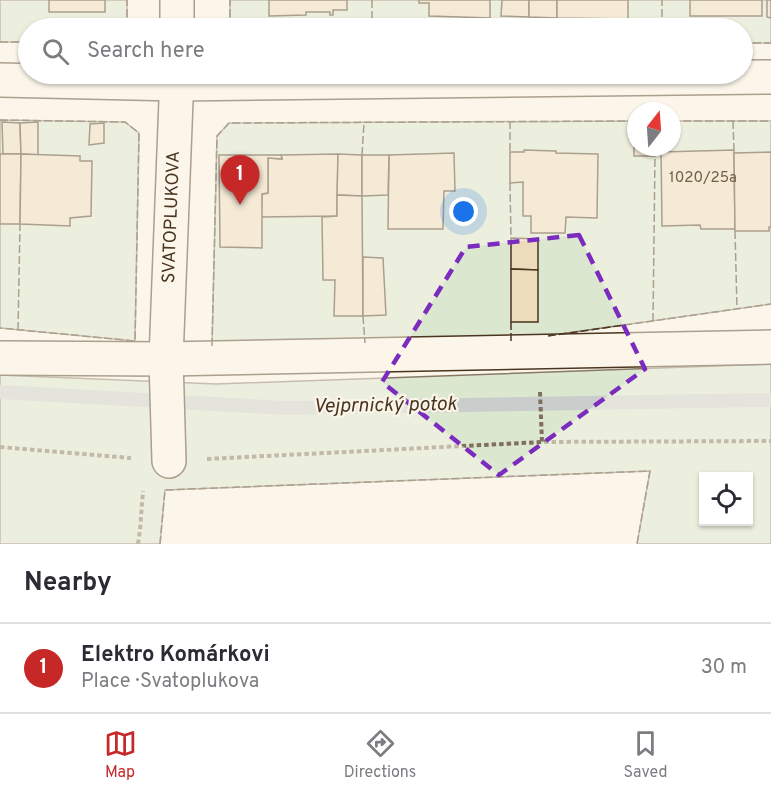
<!DOCTYPE html>
<meta charset="utf-8">
<style>
:root{--surface:#fff;--page:#f2f2f3;--text:#2b2b33;--muted:#7c7c81;--line:#e1e1e2;--accent:#c62828}
body{margin:0;font-family:Overpass,sans-serif;background:var(--page);color:var(--text)}
.controls{position:absolute;right:18px;bottom:18px;display:grid;overflow:hidden;border-radius:0px;box-shadow:0 2px 4px #0004}
.controls button{width:54px;height:54px;display:grid;place-items:center;padding:0;border:0;border-bottom:2px solid var(--line);background:var(--surface);color:var(--text);font:30px sans-serif}
.compass{position:absolute;left:627px;top:102px;width:54px;height:54px;border-radius:50%;background:var(--surface);box-shadow:0 2px 4px #0004;rotate:17deg}
.you{position:absolute;left:464px;top:212px;width:21px;height:21px;margin:-15px;border:4px solid #fff;border-radius:50%;background:#1a73e8;box-shadow:0 0 0 9px #1a73e833}
.badge{display:grid;place-items:center;width:39px;height:39px;border-radius:50%;background:var(--accent);color:#fff;font-size:20px;font-weight:700}
.pin{position:absolute;translate:-50% -50px;filter:drop-shadow(0 2px 3px #0008)}
.pin::after{content:'';position:absolute;top:32px;width:21px;height:18px;background:inherit;clip-path:polygon(0 0,100% 0,50% 100%)}
.list{margin:0;padding:0;list-style:none}
h2{display:flex;justify-content:space-between;align-items:center;height:78px;margin:0;padding:0 24px;font-size:26px}
h2 small{font-size:20px;font-weight:400;color:var(--muted)}
.list li{display:grid;grid-template-columns:39px 1fr auto;gap:18px;align-items:center;box-sizing:border-box;height:90px;padding:0 24px;border-top:2px solid var(--line)}
.list b{display:block;font-size:22px;white-space:nowrap}
.list p{margin:0;font-size:20px;white-space:nowrap;color:var(--muted)}
.list em{font-size:20px;font-style:normal;color:var(--muted)}
.icon{flex:none;width:33px;height:33px;fill:none;stroke:currentColor;stroke-width:2;stroke-linecap:round;stroke-linejoin:round}
.map{position:relative;flex:none;width:771px;height:544px;overflow:hidden}
.search{position:absolute;background:var(--surface);box-shadow:0 2px 4px #0004;left:18px;right:18px;top:18px;height:66px;display:flex;align-items:center;gap:15px;box-sizing:border-box;padding:0 21px;border-radius:33px;color:var(--muted);font-size:22px}
.sheet{height:168px;background:var(--surface)}
nav{display:flex;justify-content:space-around;align-items:center;box-sizing:border-box;height:84px;border-top:2px solid var(--line);background:var(--surface);font-size:16px;color:var(--muted)}
nav a{display:grid;justify-items:center;gap:3px}
nav .on{color:var(--accent)}
.map>svg:first-child{display:block}
.green{fill:#dce7d0;stroke:#887966;stroke-width:1.5;fill-rule:evenodd}
.lines{fill:none;stroke-linecap:round;stroke-linejoin:round}
.stream{stroke:#c9cecd;stroke-width:14}
.building{fill:#ecdcbc;stroke:#4a3520;stroke-width:1.5}
.minor-casing{stroke:#4a3520;stroke-width:36}
.path{stroke:#7f6f5c;stroke-width:4;stroke-dasharray:4.5 3;stroke-linecap:butt}
.minor{stroke:#fbf6e9;stroke-width:33}
.fence{stroke:#4a3520;stroke-width:1.5;stroke-dasharray:8 3;stroke-linecap:butt}
.marked{fill:none;stroke:#7b2cbf;stroke-width:4.5;stroke-dasharray:12 8;stroke-linejoin:round}
.labels{text-anchor:middle;dominant-baseline:central;stroke-width:4.5;stroke-linejoin:round;paint-order:stroke}
.number-label{font-size:15px;fill:#725f47}
.street-label{font-size:18px;fill:#4a3520;stroke:#fbf6e9}
.water-label{font-size:20px;font-style:italic;fill:#4a3520;stroke:#fbf6e9}
</style>
<div class="map">
<svg width="771" height="544" viewBox="0 0 771 544">
<rect width="100%" height="100%" fill="#fbf6e9"/>
<g class="green">
<path d="M 0,0 L 127,0 L 127,28 L 28,28 L 28,42 L 0,42 Z"/>
<path d="M 230,0 L 771,0 L 771,43 L 743,43 L 742,28 L 230,28 Z"/>
<path d="M 0,120 L 125,122 L 139,133 L 135,341 L 0,328 Z"/>
<path d="M 636,121 L 636,147 L 672,147 L 672,121 L 771,121 L 771,304 L 511,341 L 212,348 L 217,136 L 229,123 Z"/>
<path d="M 771,364 L 771,544 L 637,544 L 650,471 L 165,490 L 160,544 L 0,544 L 0,375 L 216,384 ZM 704,476 L 748,476 L 748,522 L 704,522 Z"/>
</g>
<g class="lines">
<path class="stream" d="M 0,392 L 285,408 L 771,400"/>
</g>
<g class="building">
<rect x="49" y="0" width="56" height="12"/>
<path d="M 269,0 L 347,0 L 347,10 L 333,10 L 333,15 L 330,15 L 330,12 L 306,12 L 306,15 L 269,16 Z"/>
<path d="M 419,0 L 490,0 L 490,18 L 429,16 L 429,3 L 419,3 Z"/>
<path d="M 502,0 L 529,0 L 529,17 L 501,16 Z"/>
<path d="M 529,0 L 557,0 L 557,18 L 529,17 Z"/>
<path d="M 557,0 L 628,0 L 628,19 L 557,18 Z"/>
<rect x="690" y="0" width="72" height="16"/>
<path d="M 767,0 L 771,0 L 771,18 L 767,17 Z"/>
<path d="M 2,122 L 20,123 L 21,154 L 3,154 Z"/>
<path d="M 38,122 L 38,155 L 21,154 L 20,123 Z"/>
<path d="M 104,123 L 104,143 L 89,145 L 90,124 Z"/>
<path d="M 634,123 L 636,123 L 636,147 L 655,147 L 655,156 L 634,156 Z"/>
<path d="M 524,150 L 556,151 L 556,153 L 598,154 L 597,218 L 566,217 L 565,233 L 531,233 L 531,216 L 523,216 L 523,182 L 510,183 L 510,152 L 524,152 Z"/>
<path d="M 734,150 L 735,229 L 701,229 L 700,225 L 662,226 L 661,152 Z"/>
<path d="M 771,152 L 771,227 L 769,227 L 769,231 L 735,231 L 734,153 Z"/>
<path d="M 454,153 L 455,191 L 444,191 L 443,229 L 388,229 L 389,155 Z"/>
<path d="M 0,154 L 21,154 L 20,224 L 0,224 Z"/>
<path d="M 21,154 L 80,156 L 80,161 L 92,161 L 91,216 L 70,218 L 70,226 L 20,224 Z"/>
<path d="M 338,154 L 337,216 L 261,217 L 262,194 L 268,193 L 268,158 L 282,159 L 281,155 Z"/>
<path d="M 338,154 L 362,155 L 362,196 L 337,195 Z"/>
<path d="M 219,155 L 281,155 L 282,159 L 268,158 L 268,193 L 262,194 L 262,248 L 220,247 Z"/>
<path d="M 362,155 L 389,155 L 388,195 L 362,196 Z"/>
<path d="M 337,195 L 362,196 L 363,316 L 334,316 L 335,280 L 323,280 L 322,217 L 337,216 Z"/>
<path d="M 511,238 L 538,239 L 538,270 L 511,269 Z"/>
<path d="M 363,257 L 383,258 L 386,315 L 363,316 Z"/>
<path d="M 511,269 L 538,270 L 538,322 L 511,322 Z"/>
</g>
<g class="lines">
<defs>
<g id="minor">
<path d="M 177,0 L 177,28"/>
<path d="M 0,80 L 177,84 L 771,77"/>
<path d="M 0,358 L 166,359 L 771,347"/>
<path id="s1" d="M 169,461 L 166,359 L 177,74"/>
</g>
</defs>
<use href="#minor" class="minor-casing"/>
<g class="path">
<path d="M 540,392 L 542,442"/>
<path d="M 0,447 L 131,458"/>
<path d="M 207,459 L 542,442 L 771,441"/>
<path d="M 138,544 L 140,530 L 143,491"/>
</g>
<use href="#minor" class="minor"/>
<g class="fence">
<path d="M 372,0 L 372,28"/>
<path d="M 127,28 L 127,0"/>
<path d="M 230,28 L 230,0"/>
<path d="M 662,28 L 662,0"/>
<path d="M 0,42 L 28,42"/>
<path d="M 742,43 L 771,43"/>
<path d="M 0,120 L 125,122 L 139,133 L 135,341 L 0,328"/>
<path d="M 510,121 L 510,152"/>
<path d="M 672,121 L 771,121"/>
<path d="M 733,121 L 734,150"/>
<path d="M 362,155 L 364,123"/>
<path d="M 510,183 L 511,238"/>
<path d="M 735,231 L 737,309"/>
<path d="M 363,316 L 365,343"/>
<path d="M 653,321 L 655,156"/>
<path d="M 18,330 L 20,224"/>
<path d="M 548,336 L 771,304"/>
<path d="M 511,341 L 511,322"/>
<path d="M 212,346 L 217,136 L 229,123 L 636,121"/>
<path d="M 160,544 L 165,490 L 650,471 L 637,544"/>
</g>
</g>
<path d="M0 0H771V544H0ZM 579,235 L 645,369 L 499,475 L 382,382 L 466,247 Z" fill="#fbf6e9" fill-opacity=".55" fill-rule="evenodd"/>
<path class="marked" d="M 579,235 L 645,369 L 499,475 L 382,382 L 466,247 Z"/>
<g class="labels">
<g class="number-label">
<text x="703" y="178">1020/25a</text>
</g>
<g class="street-label">
<text stroke="none"><textPath href="#s1" startOffset="244">SVATOPLUKOVA</textPath></text>
</g>
<g class="water-label">
<text transform="translate(385 406) rotate(-1)">Vejprnický potok</text>
</g>
</g>
</svg>
<div class="controls">
<button><svg class="icon" aria-label="locate" viewBox="0 0 24 24"><circle cx="12" cy="12" r="6"/><path d="M12 2v4M12 18v4M2 12h4M18 12h4"/></svg></button>
</div>
<svg class="compass" viewBox="-18 -18 36 36"><path d="M0-13l5 13h-10z" fill="#e53935"/><path d="M0 13l5-13h-10z" fill="#7c7c81"/></svg>
<div class="you"></div>
<div class="pin badge" style="left:240px;top:205px">1</div>
<div class="search"><svg class="icon" aria-label="search" viewBox="0 0 24 24"><circle cx="10" cy="10" r="6"/><path d="M15 15l6 6"/></svg>Search here</div>
</div>
<section class="sheet">
<h2>Nearby<small></small></h2>
<ul class="list">
<li><span class="badge">1</span><div><b>Elektro Komárkovi</b><p>Place · Svatoplukova</p></div><em>30 m</em></li>
</ul>
</section>
<nav>
<a class="on"><svg class="icon" aria-label="map" viewBox="0 0 24 24"><path d="M3 6l6-2 6 2 6-2v14l-6 2-6-2-6 2zM9 4v14M15 6v14"/></svg>Map</a>
<a><svg class="icon" aria-label="directions" viewBox="0 0 24 24"><path d="M12 3l9 9-9 9-9-9zM9 14v-3h6M13 9l2 2-2 2"/></svg>Directions</a>
<a><svg class="icon" aria-label="saved" viewBox="0 0 24 24"><path d="M7 4h10v16l-5-4-5 4z"/></svg>Saved</a>
</nav>
